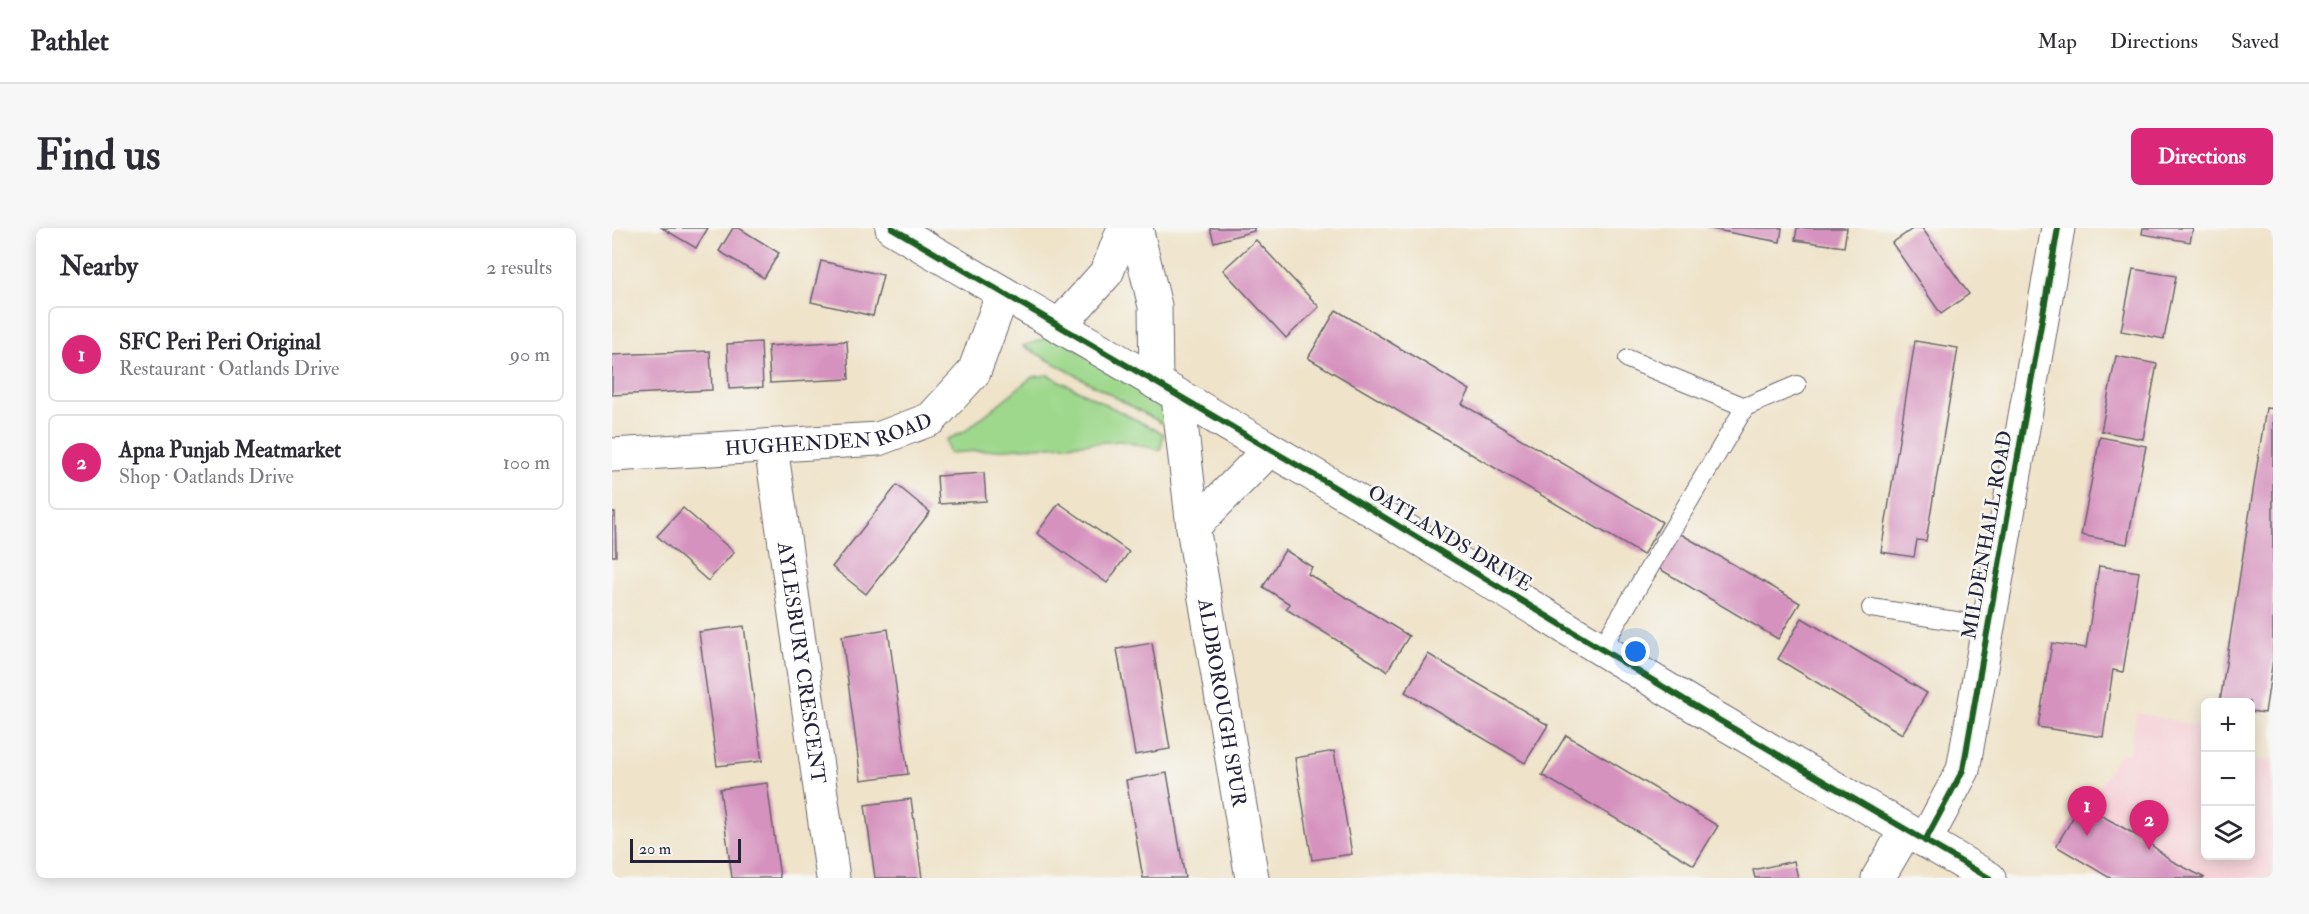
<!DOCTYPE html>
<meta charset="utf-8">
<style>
:root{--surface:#fff;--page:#f7f7f7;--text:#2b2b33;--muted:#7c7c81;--line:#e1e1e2;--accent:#db2777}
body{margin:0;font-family:"IM FELL Double Pica",serif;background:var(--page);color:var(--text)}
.controls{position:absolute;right:18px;bottom:18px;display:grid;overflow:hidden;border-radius:9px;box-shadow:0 3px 15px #0003}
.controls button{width:54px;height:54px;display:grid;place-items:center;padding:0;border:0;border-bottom:2px solid var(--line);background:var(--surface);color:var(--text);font:30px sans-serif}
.scale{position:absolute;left:18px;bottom:15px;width:111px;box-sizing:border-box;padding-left:6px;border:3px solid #22223b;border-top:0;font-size:16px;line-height:21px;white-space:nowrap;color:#22223b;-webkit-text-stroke:4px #f6f6f2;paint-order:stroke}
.you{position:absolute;left:1024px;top:424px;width:21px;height:21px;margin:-15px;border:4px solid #fff;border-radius:50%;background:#1a73e8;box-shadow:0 0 0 9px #1a73e833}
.badge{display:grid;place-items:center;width:39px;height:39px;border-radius:50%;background:var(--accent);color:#fff;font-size:20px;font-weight:700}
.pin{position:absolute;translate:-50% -50px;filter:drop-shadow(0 2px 3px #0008)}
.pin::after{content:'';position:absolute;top:32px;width:21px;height:18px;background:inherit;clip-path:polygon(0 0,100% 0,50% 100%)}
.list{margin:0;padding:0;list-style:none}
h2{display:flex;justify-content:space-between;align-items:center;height:78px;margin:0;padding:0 24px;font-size:26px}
h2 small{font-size:20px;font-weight:400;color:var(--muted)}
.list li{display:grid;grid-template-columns:39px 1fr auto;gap:18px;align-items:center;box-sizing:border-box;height:96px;margin:0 12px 12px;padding:0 12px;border:2px solid var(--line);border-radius:9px}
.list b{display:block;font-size:22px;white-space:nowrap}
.list p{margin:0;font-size:20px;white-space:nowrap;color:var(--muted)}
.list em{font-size:20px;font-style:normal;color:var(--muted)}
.icon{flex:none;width:33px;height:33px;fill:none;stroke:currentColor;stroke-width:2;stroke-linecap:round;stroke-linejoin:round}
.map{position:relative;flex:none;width:1661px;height:650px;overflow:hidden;border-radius:9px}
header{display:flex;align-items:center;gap:36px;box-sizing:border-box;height:84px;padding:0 30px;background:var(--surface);border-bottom:2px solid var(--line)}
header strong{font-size:28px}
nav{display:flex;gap:33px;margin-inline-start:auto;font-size:21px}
.intro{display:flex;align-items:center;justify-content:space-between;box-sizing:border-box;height:144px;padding:0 36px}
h1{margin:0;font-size:42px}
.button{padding:15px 27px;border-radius:9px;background:var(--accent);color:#fff;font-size:21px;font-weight:700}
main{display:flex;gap:36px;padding:0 36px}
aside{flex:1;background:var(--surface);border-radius:9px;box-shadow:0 3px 15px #0003}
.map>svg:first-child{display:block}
.built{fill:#f6cfd6}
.green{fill:#9ed88c;stroke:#607d64;stroke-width:1.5}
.building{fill:#d692be}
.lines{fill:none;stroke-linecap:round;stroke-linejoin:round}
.service-casing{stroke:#6a666d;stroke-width:20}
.minor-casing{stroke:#6a666d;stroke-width:35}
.service{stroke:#fff;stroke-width:18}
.minor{stroke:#fff;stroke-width:33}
.cycleway-casing{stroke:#f6f6f2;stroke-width:10}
.cycleway{stroke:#1b5e20;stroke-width:6}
.labels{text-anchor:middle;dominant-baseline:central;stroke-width:5;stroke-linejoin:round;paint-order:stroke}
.street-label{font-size:20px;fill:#22223b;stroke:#f6f6f2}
</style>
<header>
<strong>Pathlet</strong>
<nav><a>Map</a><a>Directions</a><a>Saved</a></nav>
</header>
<div class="intro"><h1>Find us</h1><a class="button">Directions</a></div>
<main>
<aside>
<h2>Nearby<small>2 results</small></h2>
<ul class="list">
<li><span class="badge">1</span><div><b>SFC Peri Peri Original</b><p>Restaurant · Oatlands Drive</p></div><em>90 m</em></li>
<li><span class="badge">2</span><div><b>Apna Punjab Meatmarket</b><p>Shop · Oatlands Drive</p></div><em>100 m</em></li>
</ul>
</aside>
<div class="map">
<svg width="1661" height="650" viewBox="0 0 1661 650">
<rect width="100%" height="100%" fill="#f6f6f2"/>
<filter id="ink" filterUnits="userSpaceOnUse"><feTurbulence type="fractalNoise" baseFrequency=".0167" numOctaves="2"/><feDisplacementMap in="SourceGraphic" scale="12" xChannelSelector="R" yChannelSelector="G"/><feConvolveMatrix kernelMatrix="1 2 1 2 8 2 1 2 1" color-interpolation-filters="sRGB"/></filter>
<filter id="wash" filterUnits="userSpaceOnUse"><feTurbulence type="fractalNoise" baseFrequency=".008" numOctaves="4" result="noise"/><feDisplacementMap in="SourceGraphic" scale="24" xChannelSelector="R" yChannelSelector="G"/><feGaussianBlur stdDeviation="1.35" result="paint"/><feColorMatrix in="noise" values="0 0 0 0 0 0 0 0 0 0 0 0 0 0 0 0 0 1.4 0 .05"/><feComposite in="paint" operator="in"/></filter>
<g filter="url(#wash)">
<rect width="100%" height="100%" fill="#efe3c9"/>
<path class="built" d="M 1525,485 L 1590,498 L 1587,521 L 1593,522 L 1594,628 L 1638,628 L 1639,530 L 1661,534 L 1661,650 L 1489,650 L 1455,629 L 1449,623 L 1508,525 L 1517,526 Z"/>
<g class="green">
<path d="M 432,111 L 448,111 L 559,180 L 555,198 L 411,118 Z"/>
<path d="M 436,147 L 552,206 L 548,222 L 510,213 L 337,225 L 334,212 L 353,203 L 420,149 Z"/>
</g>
<g id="blocks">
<g class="building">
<path d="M 50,0 L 96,0 L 84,20 Z"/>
<path d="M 121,0 L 127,0 L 167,25 L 152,50 L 107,23 Z"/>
<path d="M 598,0 L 642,0 L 642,3 L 602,14 Z"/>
<path d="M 1093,0 L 1170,0 L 1168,14 Z"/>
<path d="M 1185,0 L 1235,0 L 1232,19 L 1183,12 Z"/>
<path d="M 1302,0 L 1310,0 L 1357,66 L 1329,86 L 1280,15 Z"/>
<path d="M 1531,0 L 1581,0 L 1578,14 L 1530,6 Z"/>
<path d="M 644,12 L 707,79 L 674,110 L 611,42 Z"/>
<path d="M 209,33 L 271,47 L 261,88 L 199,74 Z"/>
<path d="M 1521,41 L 1564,48 L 1552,111 L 1509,103 Z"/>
<path d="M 724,82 L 858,162 L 850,176 L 1050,294 L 1031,327 L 696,130 Z"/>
<path d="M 235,113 L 237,151 L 158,155 L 156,118 Z"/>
<path d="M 1303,113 L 1346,120 L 1314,313 L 1305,312 L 1302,329 L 1269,324 Z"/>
<path d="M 149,114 L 151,159 L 117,161 L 115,116 Z"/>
<path d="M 98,123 L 100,162 L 0,167 L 0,127 Z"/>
<path d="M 1504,128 L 1545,136 L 1531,211 L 1489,203 Z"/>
<path d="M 1654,180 L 1661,181 L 1661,431 L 1653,485 L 1638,483 L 1638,474 L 1608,474 Z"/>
<path d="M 1488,209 L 1534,218 L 1515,316 L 1469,307 Z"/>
<path d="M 372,245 L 374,273 L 327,276 L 325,248 Z"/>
<path d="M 285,257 L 318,284 L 254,366 L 220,339 Z"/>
<path d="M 447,275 L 517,324 L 495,355 L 425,305 Z"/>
<path d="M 71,280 L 122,324 L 96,353 L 45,308 Z"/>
<path d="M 0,284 L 3,284 L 4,328 L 0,328 Z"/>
<path d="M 1067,305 L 1188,375 L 1166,411 L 1046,340 Z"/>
<path d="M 673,322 L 700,339 L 696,346 L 797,408 L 775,443 L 674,381 L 678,376 L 651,359 Z"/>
<path d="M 1487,338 L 1527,344 L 1511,444 L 1501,442 L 1491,509 L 1426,499 L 1440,415 L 1474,420 Z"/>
<path d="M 1190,390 L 1315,465 L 1290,506 L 1166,431 Z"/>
<path d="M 132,398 L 150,533 L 105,538 L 87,404 Z"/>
<path d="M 276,401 L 296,546 L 249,552 L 230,408 Z"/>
<path d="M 540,415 L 558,521 L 523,527 L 505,421 Z"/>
<path d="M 816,426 L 936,497 L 913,535 L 793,464 Z"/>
<path d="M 954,507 L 1106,598 L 1082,637 L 930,547 Z"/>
<path d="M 722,523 L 740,626 L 700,632 L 683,530 Z"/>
<path d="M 555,545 L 573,650 L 531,650 L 514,552 Z"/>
<path d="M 155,555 L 168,650 L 120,650 L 108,561 Z"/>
<path d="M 299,571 L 310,650 L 263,650 L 253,577 Z"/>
<path d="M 1469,576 L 1533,612 L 1560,633 L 1593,650 L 1498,650 L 1444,618 Z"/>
<path d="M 1182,633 L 1186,650 L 1143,650 L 1141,642 Z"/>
</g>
</g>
</g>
<g filter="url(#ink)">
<use href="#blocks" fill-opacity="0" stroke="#6a666d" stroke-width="1.5"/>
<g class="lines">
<defs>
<g id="service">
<path d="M 1133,179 L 1185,157"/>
<path d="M 1259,380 L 1376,398"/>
<path d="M 989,421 L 1133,179 L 1016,131"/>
</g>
<g id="minor">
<path d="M 280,0 L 714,254 L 1088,481 L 1377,650"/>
<path d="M 524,0 L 543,78 L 544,155"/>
<path d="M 447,98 L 495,44 L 512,0"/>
<path id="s1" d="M 566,169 L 581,299 L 640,650"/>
<path id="s2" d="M 159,219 L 221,650"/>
<path id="s3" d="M 0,227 L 266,211 L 319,191 L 362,144 L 391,65"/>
<path d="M 581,299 L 657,222"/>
<path d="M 1313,613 L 1351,542 L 1446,0"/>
<path d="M 1266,650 L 1294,602"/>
</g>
</defs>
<use href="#service" class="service-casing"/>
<use href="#minor" class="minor-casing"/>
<use href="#service" class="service"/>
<use href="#minor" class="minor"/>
<defs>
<g id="cycleway">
<path d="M 280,0 L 714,254 L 1088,481 L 1377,650"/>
<path d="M 1313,613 L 1351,542 L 1446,0"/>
</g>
</defs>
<use href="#cycleway" class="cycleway-casing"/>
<use href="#cycleway" class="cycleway"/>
</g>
</g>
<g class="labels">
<g class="street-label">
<text stroke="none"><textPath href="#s3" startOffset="218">HUGHENDEN ROAD</textPath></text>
<text transform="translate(1375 307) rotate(-80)">MILDENHALL ROAD</text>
<text transform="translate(838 310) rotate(31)">OATLANDS DRIVE</text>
<text stroke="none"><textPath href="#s2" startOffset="218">AYLESBURY CRESCENT</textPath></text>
<text stroke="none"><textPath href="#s1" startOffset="309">ALDBOROUGH SPUR</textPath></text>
</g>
</g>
</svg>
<div class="controls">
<button>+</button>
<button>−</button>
<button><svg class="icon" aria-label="layers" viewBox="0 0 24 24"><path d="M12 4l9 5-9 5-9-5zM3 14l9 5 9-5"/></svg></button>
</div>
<div class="scale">20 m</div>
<div class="you"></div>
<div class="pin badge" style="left:1475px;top:608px">1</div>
<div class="pin badge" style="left:1537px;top:622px">2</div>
</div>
</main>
